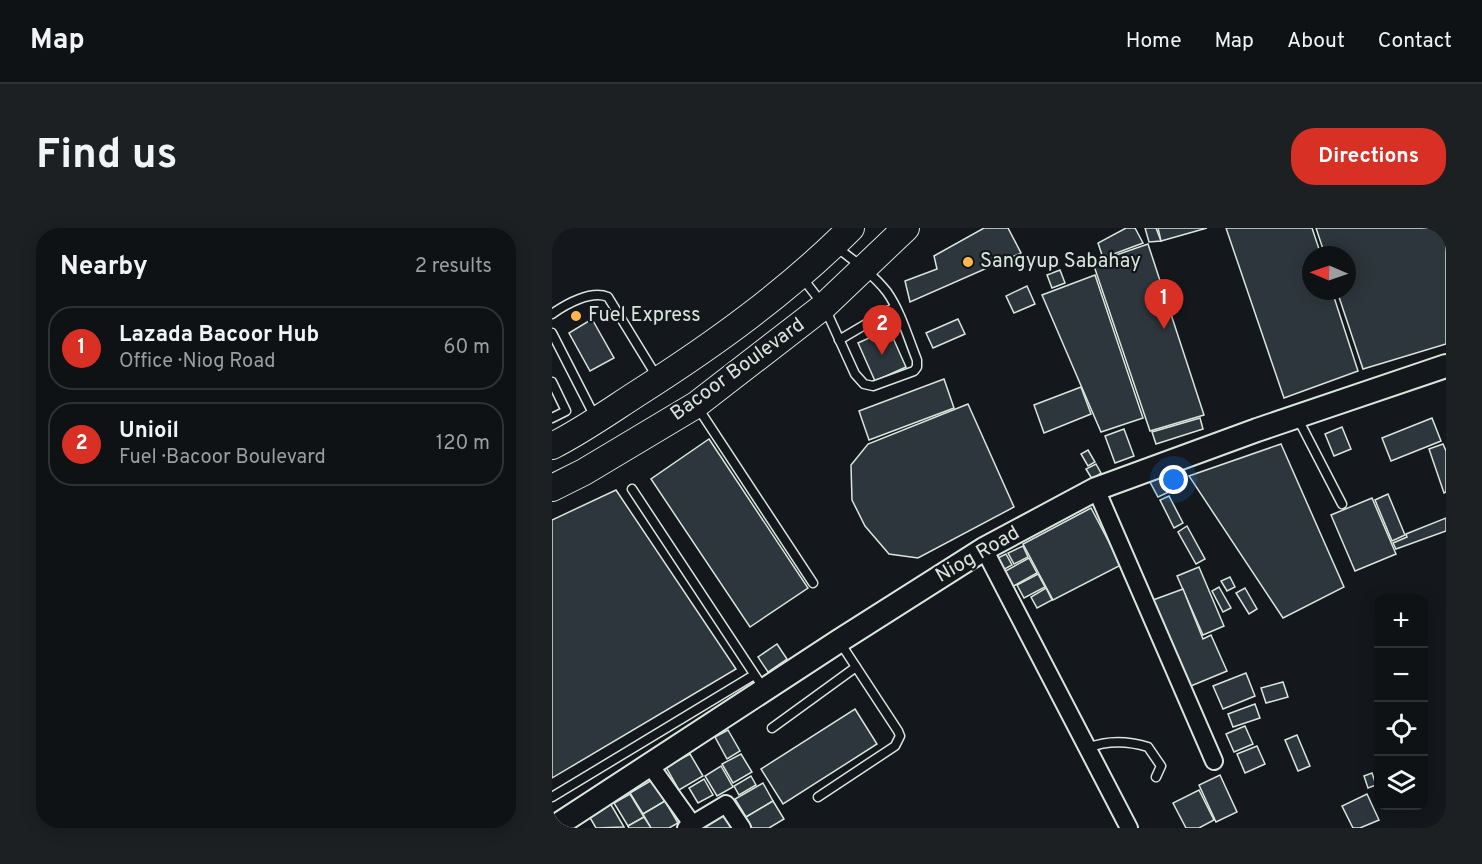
<!DOCTYPE html>
<meta charset="utf-8">
<style>
:root{--surface:#0f1215;--page:#1d2022;--text:#f1f3f6;--muted:#9b9ea0;--line:#2f3234;--accent:#d93025}
body{margin:0;font-family:Overpass,sans-serif;background:var(--page);color:var(--text)}
.controls{position:absolute;right:18px;bottom:18px;display:grid;overflow:hidden;border-radius:12px;box-shadow:0 3px 15px #0003}
.controls button{width:54px;height:54px;display:grid;place-items:center;padding:0;border:0;border-bottom:2px solid var(--line);background:var(--surface);color:var(--text);font:30px sans-serif}
.compass{position:absolute;left:750px;top:18px;width:54px;height:54px;border-radius:50%;background:var(--surface);box-shadow:0 3px 15px #0003;rotate:272deg}
.you{position:absolute;left:622px;top:252px;width:21px;height:21px;margin:-15px;border:4px solid #fff;border-radius:50%;background:#1a73e8;box-shadow:0 0 0 9px #1a73e833}
.badge{display:grid;place-items:center;width:39px;height:39px;border-radius:50%;background:var(--accent);color:#fff;font-size:20px;font-weight:700}
.pin{position:absolute;translate:-50% -50px;filter:drop-shadow(0 2px 3px #0008)}
.pin::after{content:'';position:absolute;top:32px;width:21px;height:18px;background:inherit;clip-path:polygon(0 0,100% 0,50% 100%)}
.list{margin:0;padding:0;list-style:none}
h2{display:flex;justify-content:space-between;align-items:center;height:78px;margin:0;padding:0 24px;font-size:26px}
h2 small{font-size:20px;font-weight:400;color:var(--muted)}
.list li{display:grid;grid-template-columns:39px 1fr auto;gap:18px;align-items:center;box-sizing:border-box;height:84px;margin:0 12px 12px;padding:0 12px;border:2px solid var(--line);border-radius:24px}
.list b{display:block;font-size:22px;white-space:nowrap}
.list p{margin:0;font-size:20px;white-space:nowrap;color:var(--muted)}
.list em{font-size:20px;font-style:normal;color:var(--muted)}
.icon{flex:none;width:33px;height:33px;fill:none;stroke:currentColor;stroke-width:2;stroke-linecap:round;stroke-linejoin:round}
.map{position:relative;flex:none;width:894px;height:600px;overflow:hidden;border-radius:24px}
header{display:flex;align-items:center;gap:36px;box-sizing:border-box;height:84px;padding:0 30px;background:var(--surface);border-bottom:2px solid var(--line)}
header strong{font-size:28px}
nav{display:flex;gap:33px;margin-inline-start:auto;font-size:21px}
.intro{display:flex;align-items:center;justify-content:space-between;box-sizing:border-box;height:144px;padding:0 36px}
h1{margin:0;font-size:42px}
.button{padding:15px 27px;border-radius:24px;background:var(--accent);color:#fff;font-size:21px;font-weight:700}
main{display:flex;gap:36px;padding:0 36px}
aside{flex:1;background:var(--surface);border-radius:24px;box-shadow:0 3px 15px #0003}
.map>svg:first-child{display:block}
.building{fill:#2c363c;stroke:#d8e6dc;stroke-width:1.5}
.lines{fill:none;stroke-linecap:round;stroke-linejoin:round}
.lane-casing{stroke:#d8e6dc;stroke-width:11}
.street-casing{stroke:#d8e6dc;stroke-width:20}
.secondary-casing{stroke:#d8e6dc;stroke-width:26}
.primary-casing{stroke:#d8e6dc;stroke-width:28}
.lane{stroke:#14181c;stroke-width:8}
.street{stroke:#14181c;stroke-width:16}
.secondary{stroke:#14181c;stroke-width:22}
.primary{stroke:#14181c;stroke-width:26}
.poi-dot{fill:#ffb74d;stroke:#14181c;stroke-width:2}
.labels{text-anchor:middle;dominant-baseline:central;stroke-width:4.5;stroke-linejoin:round;paint-order:stroke}
.poi-label{font-size:20px;fill:#d8e6dc;stroke:#14181c;text-anchor:start}
.street-label{font-size:20px;fill:#d8e6dc;stroke:#14181c}
</style>
<header>
<strong>Map</strong>
<nav><a>Home</a><a>Map</a><a>About</a><a>Contact</a></nav>
</header>
<div class="intro"><h1>Find us</h1><a class="button">Directions</a></div>
<main>
<aside>
<h2>Nearby<small>2 results</small></h2>
<ul class="list">
<li><span class="badge">1</span><div><b>Lazada Bacoor Hub</b><p>Office · Niog Road</p></div><em>60 m</em></li>
<li><span class="badge">2</span><div><b>Unioil</b><p>Fuel · Bacoor Boulevard</p></div><em>120 m</em></li>
</ul>
</aside>
<div class="map">
<svg width="894" height="600" viewBox="0 0 894 600">
<rect width="100%" height="100%" fill="#14181c"/>
<g class="building">
<path d="M 432,0 L 456,0 L 469,25 L 358,74 L 353,53 L 385,41 L 382,28 Z"/>
<path d="M 574,0 L 583,0 L 591,15 L 551,30 L 546,15 Z"/>
<path d="M 593,0 L 604,0 L 609,13 L 597,14 Z"/>
<path d="M 606,0 L 655,0 L 609,13 Z"/>
<path d="M 674,0 L 760,0 L 769,27 L 759,27 L 759,63 L 780,63 L 806,143 L 732,170 Z"/>
<path d="M 764,0 L 894,0 L 894,116 L 811,141 L 785,63 L 795,63 L 795,27 L 773,27 Z"/>
<path d="M 596,16 L 652,187 L 598,203 L 541,35 Z"/>
<path d="M 508,42 L 513,55 L 500,60 L 495,47 Z"/>
<path d="M 543,47 L 591,190 L 549,204 L 490,67 Z"/>
<path d="M 475,58 L 483,76 L 462,85 L 454,68 Z"/>
<path d="M 40,91 L 62,130 L 38,143 L 17,105 Z"/>
<path d="M 406,91 L 413,106 L 381,120 L 374,105 Z"/>
<path d="M 337,101 L 354,139 L 323,153 L 306,115 Z"/>
<path d="M 392,151 L 402,180 L 317,212 L 307,183 Z"/>
<path d="M 529,159 L 539,186 L 492,205 L 482,177 Z"/>
<path d="M 416,176 L 462,279 L 366,330 L 337,326 L 313,298 L 300,272 L 299,237 L 316,216 Z"/>
<path d="M 648,190 L 651,201 L 604,216 L 600,204 Z"/>
<path d="M 880,190 L 889,213 L 839,233 L 830,210 Z"/>
<path d="M 790,199 L 799,221 L 782,228 L 773,206 Z"/>
<path d="M 572,201 L 582,228 L 563,235 L 553,208 Z"/>
<path d="M 157,211 L 256,360 L 198,399 L 99,251 Z"/>
<path d="M 729,216 L 792,359 L 731,390 L 637,248 Z"/>
<path d="M 891,216 L 894,223 L 894,264 L 892,265 L 877,221 Z"/>
<path d="M 536,222 L 543,234 L 536,238 L 529,226 Z"/>
<path d="M 544,236 L 549,245 L 540,251 L 534,241 Z"/>
<path d="M 611,247 L 619,263 L 606,269 L 598,254 Z"/>
<path d="M 64,262 L 184,441 L 0,550 L 0,292 Z"/>
<path d="M 836,266 L 853,307 L 840,313 L 823,272 Z"/>
<path d="M 617,268 L 631,295 L 622,300 L 608,272 Z"/>
<path d="M 820,270 L 844,326 L 803,343 L 779,287 Z"/>
<path d="M 539,280 L 569,337 L 501,372 L 471,316 Z"/>
<path d="M 894,290 L 894,303 L 844,321 L 841,315 L 855,309 L 854,306 Z"/>
<path d="M 635,298 L 653,331 L 644,336 L 626,304 Z"/>
<path d="M 471,318 L 476,329 L 462,336 L 456,325 Z"/>
<path d="M 454,326 L 460,337 L 449,343 L 442,332 Z"/>
<path d="M 477,330 L 485,345 L 458,360 L 450,345 Z"/>
<path d="M 647,339 L 672,398 L 651,407 L 625,348 Z"/>
<path d="M 486,346 L 493,359 L 472,370 L 465,357 Z"/>
<path d="M 678,349 L 683,359 L 675,363 L 669,353 Z"/>
<path d="M 667,359 L 679,380 L 671,384 L 660,363 Z"/>
<path d="M 494,360 L 500,372 L 485,380 L 479,369 Z"/>
<path d="M 693,360 L 705,381 L 697,386 L 684,365 Z"/>
<path d="M 631,361 L 651,411 L 659,407 L 675,443 L 634,460 L 601,372 Z"/>
<path d="M 225,416 L 235,431 L 216,444 L 206,429 Z"/>
<path d="M 694,445 L 703,468 L 671,481 L 661,458 Z"/>
<path d="M 731,454 L 736,469 L 714,475 L 709,460 Z"/>
<path d="M 703,476 L 708,490 L 681,499 L 676,486 Z"/>
<path d="M 303,481 L 325,516 L 231,576 L 209,541 Z"/>
<path d="M 693,498 L 701,516 L 682,524 L 674,506 Z"/>
<path d="M 176,502 L 188,523 L 175,531 L 163,509 Z"/>
<path d="M 745,507 L 758,538 L 746,543 L 733,512 Z"/>
<path d="M 705,518 L 713,536 L 693,545 L 685,526 Z"/>
<path d="M 138,526 L 151,548 L 127,562 L 114,539 Z"/>
<path d="M 189,526 L 200,544 L 181,555 L 170,536 Z"/>
<path d="M 169,538 L 181,559 L 165,568 L 153,548 Z"/>
<path d="M 820,545 L 824,557 L 816,560 L 812,548 Z"/>
<path d="M 668,547 L 685,584 L 664,594 L 647,557 Z"/>
<path d="M 199,548 L 204,557 L 187,567 L 182,558 Z"/>
<path d="M 152,551 L 161,567 L 146,575 L 137,560 Z"/>
<path d="M 100,552 L 113,573 L 91,586 L 78,565 Z"/>
<path d="M 211,555 L 221,573 L 194,589 L 183,571 Z"/>
<path d="M 647,562 L 662,592 L 647,600 L 634,600 L 621,575 Z"/>
<path d="M 78,566 L 92,589 L 76,598 L 62,575 Z"/>
<path d="M 815,566 L 827,592 L 808,600 L 801,600 L 790,578 Z"/>
<path d="M 113,573 L 126,595 L 117,600 L 99,600 L 91,586 Z"/>
<path d="M 221,573 L 232,591 L 217,600 L 200,600 L 194,589 Z"/>
<path d="M 58,575 L 72,599 L 44,600 L 37,588 Z"/>
<path d="M 172,587 L 180,600 L 154,600 L 153,599 Z"/>
<path d="M 92,589 L 99,600 L 77,600 L 76,598 Z"/>
</g>
<g class="lines">
<defs>
<g id="lane">
<path d="M 249,48 L 272,78 L 303,146 L 312,156 L 321,158 L 362,143 L 365,139 L 365,132 C 356,110 349,84 335,64 C 321,46 301,32 283,18"/>
<path d="M 0,86 C 14,76 39,62 56,69 L 105,149"/>
<path d="M 0,105 L 43,189"/>
<path d="M 287,112 L 343,79"/>
<path d="M 0,154 L 14,183 L 0,190"/>
<path d="M 146,180 L 261,355"/>
<path d="M 746,191 L 790,276"/>
<path d="M 80,261 L 212,461"/>
<path d="M 220,500 L 304,439"/>
<path d="M 536,520 C 556,512 576,513 596,519 L 609,538 L 604,549"/>
<path d="M 0,569 L 202,447"/>
<path d="M 266,569 L 343,518 L 348,508 L 346,503 L 287,413"/>
</g>
<g id="street">
<path d="M 544,261 L 662,533"/>
<path d="M 432,321 L 577,600"/>
<path d="M 98,537 L 140,596"/>
<path d="M 134,600 L 174,576 L 190,600"/>
</g>
<path id="secondary" d="M 1,600 L 287,413 L 432,321 L 544,261 L 705,202 L 894,138"/>
<g id="primary">
<path d="M 0,218 C 30,203 58,183 86,165 C 163,116 235,64 299,0"/>
<path d="M 0,260 L 32,244 L 144,177 L 272,78 L 354,0"/>
</g>
</defs>
<use href="#lane" class="lane-casing"/>
<use href="#street" class="street-casing"/>
<use href="#secondary" class="secondary-casing"/>
<use href="#primary" class="primary-casing"/>
<use href="#lane" class="lane"/>
<use href="#street" class="street"/>
<use href="#secondary" class="secondary"/>
<use href="#primary" class="primary"/>
</g>
<g class="poi-dot">
<circle cx="416" cy="34" r="6"/>
<circle cx="24" cy="88" r="6"/>
</g>
<g class="labels">
<g class="poi-label">
<text x="428" y="34">Sangyup Sabahay</text>
<text x="36" y="88">Fuel Express</text>
</g>
<g class="street-label">
<text transform="translate(186 142) rotate(-36)">Bacoor Boulevard</text>
<text transform="translate(426 327) rotate(-30)">Niog Road</text>
</g>
</g>
</svg>
<div class="controls">
<button>+</button>
<button>−</button>
<button><svg class="icon" aria-label="locate" viewBox="0 0 24 24"><circle cx="12" cy="12" r="6"/><path d="M12 2v4M12 18v4M2 12h4M18 12h4"/></svg></button>
<button><svg class="icon" aria-label="layers" viewBox="0 0 24 24"><path d="M12 4l9 5-9 5-9-5zM3 14l9 5 9-5"/></svg></button>
</div>
<svg class="compass" viewBox="-18 -18 36 36"><path d="M0-13l5 13h-10z" fill="#e53935"/><path d="M0 13l5-13h-10z" fill="#9b9ea0"/></svg>
<div class="you"></div>
<div class="pin badge" style="left:612px;top:101px">1</div>
<div class="pin badge" style="left:330px;top:127px">2</div>
</div>
</main>
